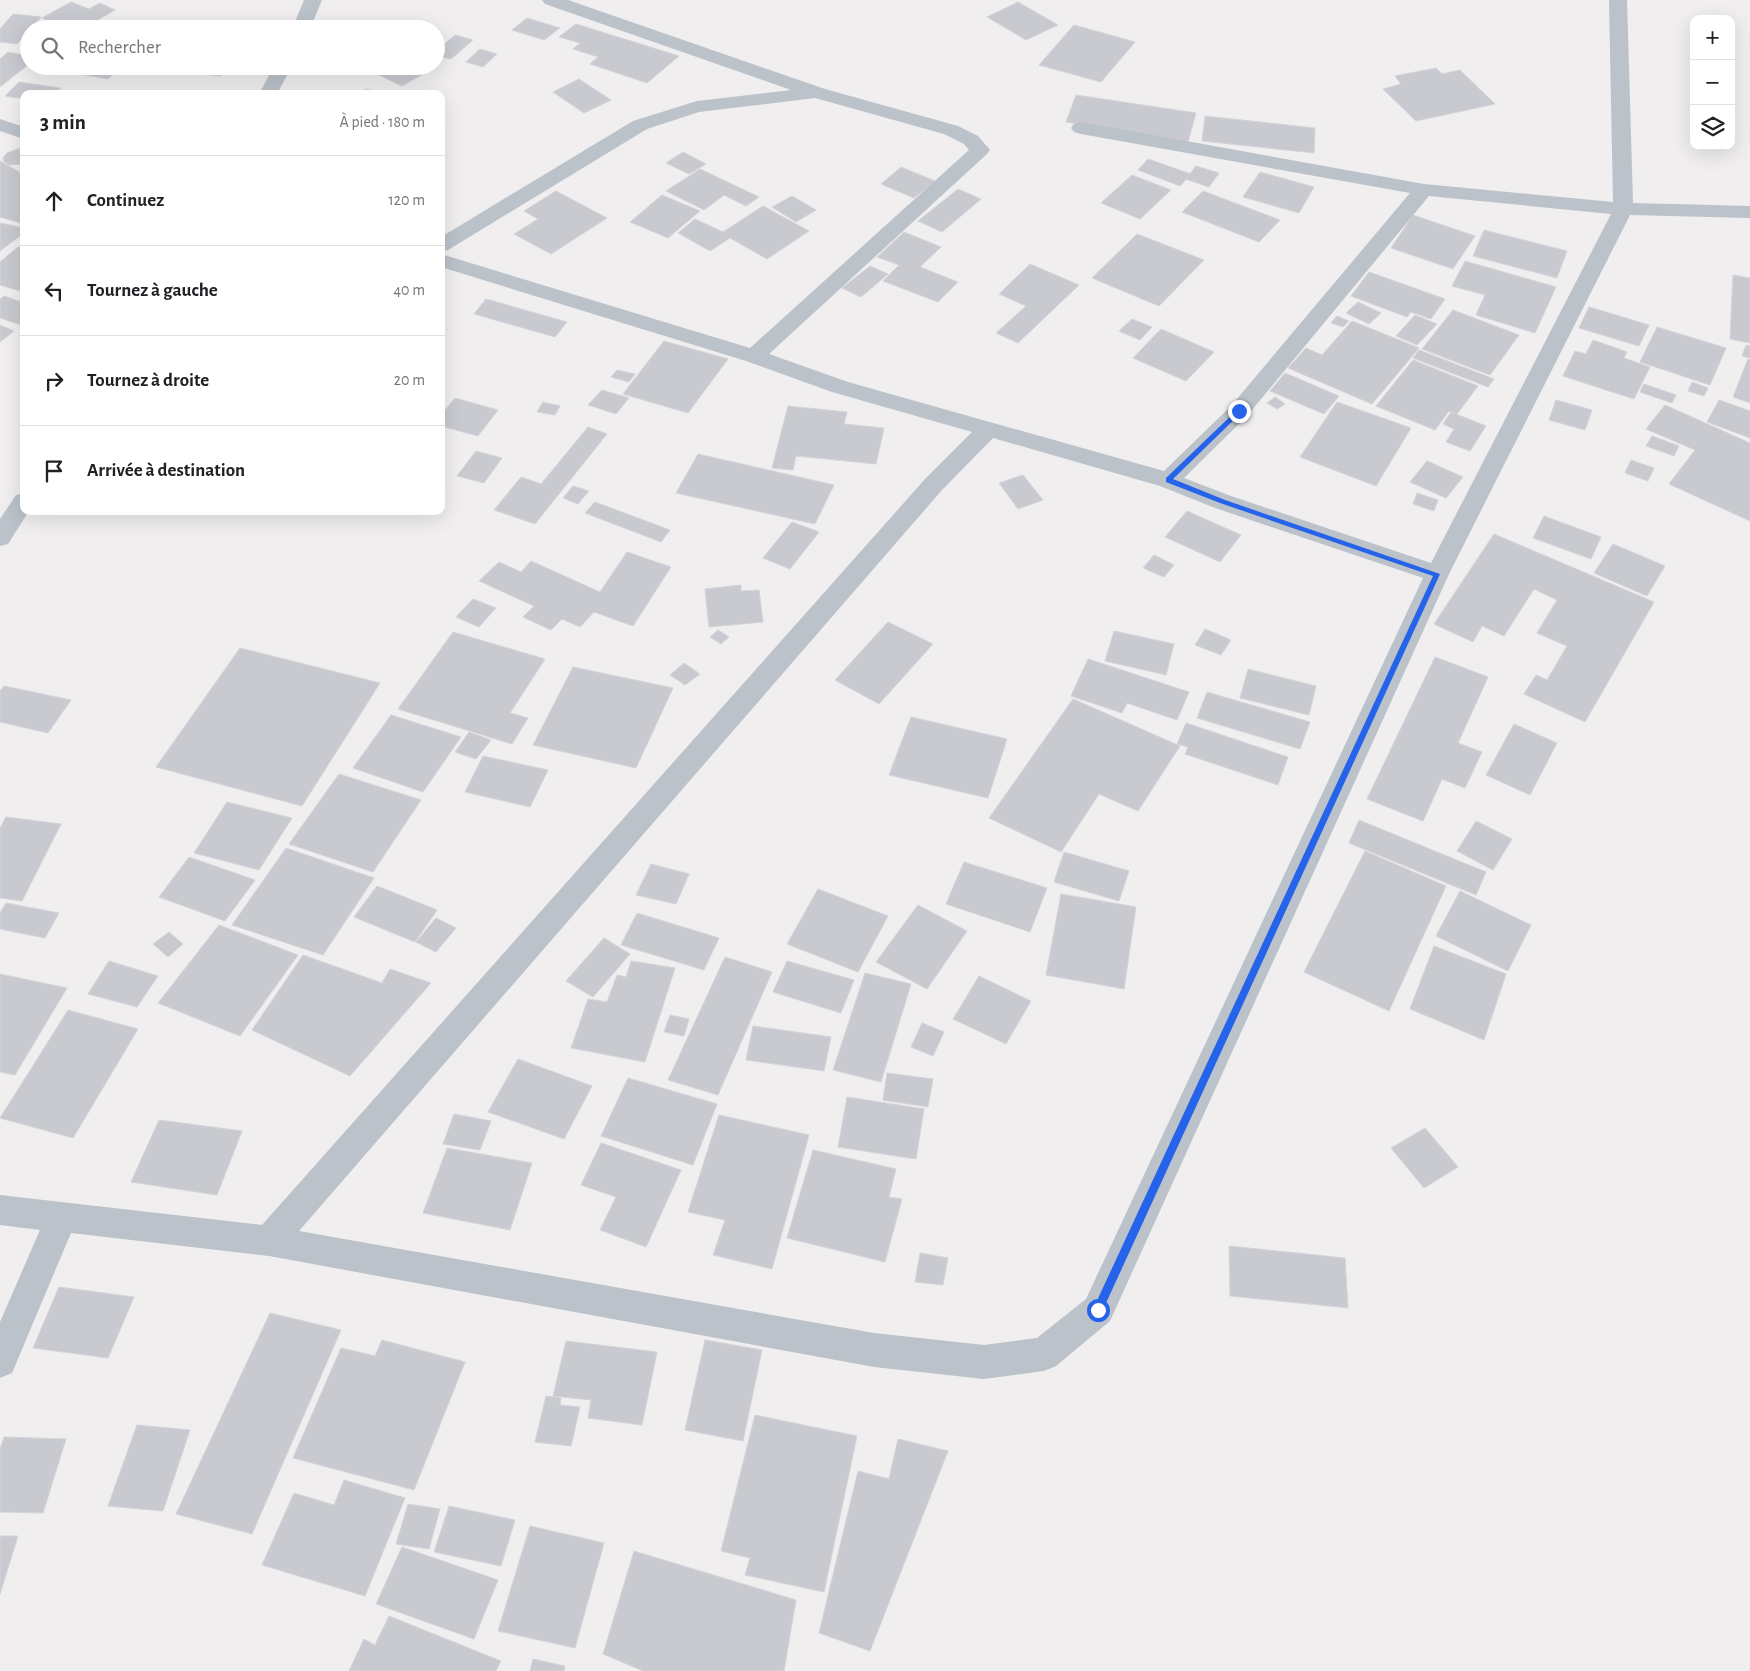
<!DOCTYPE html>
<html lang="fr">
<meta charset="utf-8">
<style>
:root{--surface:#fff;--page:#f2f2f2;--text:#202124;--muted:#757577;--line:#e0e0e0}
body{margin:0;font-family:"Alegreya Sans",sans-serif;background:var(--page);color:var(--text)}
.controls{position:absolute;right:15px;top:15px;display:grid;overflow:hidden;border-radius:10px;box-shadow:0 5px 20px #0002}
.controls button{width:45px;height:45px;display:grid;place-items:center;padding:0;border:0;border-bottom:1px solid var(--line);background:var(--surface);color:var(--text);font:25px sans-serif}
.stop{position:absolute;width:15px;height:15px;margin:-11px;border:4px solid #2563eb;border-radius:50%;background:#fff}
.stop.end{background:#2563eb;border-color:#fff;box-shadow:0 1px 5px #0008}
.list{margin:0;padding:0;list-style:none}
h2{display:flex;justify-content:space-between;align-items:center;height:65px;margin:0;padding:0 20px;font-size:21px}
h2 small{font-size:16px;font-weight:400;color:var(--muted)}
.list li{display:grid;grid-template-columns:32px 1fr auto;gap:15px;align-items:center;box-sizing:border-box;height:90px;padding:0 20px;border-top:1px solid var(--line)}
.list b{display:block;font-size:19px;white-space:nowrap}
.list em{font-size:16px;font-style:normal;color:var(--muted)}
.icon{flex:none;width:28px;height:28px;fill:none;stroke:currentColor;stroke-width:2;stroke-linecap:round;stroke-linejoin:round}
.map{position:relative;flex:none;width:1750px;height:1671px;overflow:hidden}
.search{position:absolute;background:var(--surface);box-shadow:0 5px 20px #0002;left:20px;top:20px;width:425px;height:55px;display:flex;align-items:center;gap:12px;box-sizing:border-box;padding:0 18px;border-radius:28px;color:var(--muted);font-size:19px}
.panel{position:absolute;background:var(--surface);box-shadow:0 5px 20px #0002;left:20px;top:90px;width:425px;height:425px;border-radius:10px}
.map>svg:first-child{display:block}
.building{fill:#c9cad0;stroke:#d2d4d9}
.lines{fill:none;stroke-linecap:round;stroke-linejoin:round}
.minor{fill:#bbc2c9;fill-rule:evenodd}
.route{fill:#2563eb}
</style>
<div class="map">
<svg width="1750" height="1671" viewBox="0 0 1750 1671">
<rect width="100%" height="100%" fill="#f0eeee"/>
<g class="building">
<path d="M 71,2 L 89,9 L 100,3 L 115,10 L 82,29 L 68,29 L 42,18 Z"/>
<path d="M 1018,2 L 1058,25 L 1026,40 L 987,17 Z"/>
<path d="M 13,14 L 41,17 L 17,44 L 0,42 L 0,29 Z"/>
<path d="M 527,18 L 560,28 L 544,40 L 512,30 Z"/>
<path d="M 576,24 L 679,56 L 647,83 L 590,64 L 598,57 L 573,49 L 580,43 L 559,37 Z"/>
<path d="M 1074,25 L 1135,42 L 1101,82 L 1039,65 Z"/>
<path d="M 455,35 L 473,40 L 451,59 L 436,56 L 436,51 Z"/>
<path d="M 480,49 L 497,54 L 483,67 L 466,62 Z"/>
<path d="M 8,52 L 29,56 L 29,64 L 0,87 L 0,59 Z"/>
<path d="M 82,66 L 122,66 L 108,79 L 75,73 Z"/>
<path d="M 168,66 L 229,66 L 220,76 L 166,68 Z"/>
<path d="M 238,66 L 260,66 L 256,71 L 236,68 Z"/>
<path d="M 371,66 L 407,66 L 423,74 L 402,86 L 366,69 Z"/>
<path d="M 1436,68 L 1442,74 L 1460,70 L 1495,104 L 1416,121 L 1383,89 L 1401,84 L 1395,76 Z"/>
<path d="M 579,79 L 611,100 L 584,113 L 553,92 Z"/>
<path d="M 19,82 L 61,88 L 56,94 L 24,94 L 24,99 L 5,96 Z"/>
<path d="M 366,89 L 383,94 L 359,94 Z"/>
<path d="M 1076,95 L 1196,113 L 1188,142 L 1066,122 Z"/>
<path d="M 1205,116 L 1315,128 L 1314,153 L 1202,141 Z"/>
<path d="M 23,147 L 24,164 L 9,165 L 4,162 L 3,158 L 7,153 Z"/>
<path d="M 683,152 L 706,164 L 689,174 L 666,163 Z"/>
<path d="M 1148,159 L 1191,174 L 1180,186 L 1138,170 Z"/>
<path d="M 0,161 L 21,173 L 24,171 L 24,224 L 0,217 Z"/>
<path d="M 1196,166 L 1219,173 L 1209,187 L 1186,179 Z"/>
<path d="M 901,167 L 935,181 L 914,198 L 881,184 Z"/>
<path d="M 700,169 L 759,197 L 746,206 L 724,195 L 704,210 L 666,191 Z"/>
<path d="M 1260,172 L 1314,187 L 1299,213 L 1243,197 Z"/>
<path d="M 1132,175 L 1171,190 L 1140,219 L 1101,203 Z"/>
<path d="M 958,189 L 981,199 L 942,232 L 918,221 Z"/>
<path d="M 556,191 L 607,218 L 551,254 L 514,234 L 538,219 L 524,211 Z"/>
<path d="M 1203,191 L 1280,220 L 1259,242 L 1182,212 Z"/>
<path d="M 662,195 L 700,211 L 668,238 L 630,222 Z"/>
<path d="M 792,196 L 816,210 L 796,222 L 772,207 Z"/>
<path d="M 763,206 L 809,231 L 767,259 L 730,238 L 710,251 L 678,233 L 695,219 L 723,232 Z"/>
<path d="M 1413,215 L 1475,236 L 1453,269 L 1391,248 Z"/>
<path d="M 0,223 L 24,228 L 24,233 L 0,251 Z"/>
<path d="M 1484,230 L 1567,251 L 1557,278 L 1473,256 Z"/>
<path d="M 904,232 L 941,247 L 920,267 L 958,282 L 938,302 L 883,281 L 899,265 L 877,257 Z"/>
<path d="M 1137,234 L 1204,260 L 1159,306 L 1092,278 Z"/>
<path d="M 18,247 L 24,248 L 24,292 L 0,285 L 0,262 Z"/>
<path d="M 1465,261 L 1556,287 L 1535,333 L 1476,315 L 1485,295 L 1452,286 Z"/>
<path d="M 1030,264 L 1079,285 L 1018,343 L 996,333 L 1026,306 L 999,294 Z"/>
<path d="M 870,266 L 888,274 L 861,297 L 842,288 Z"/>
<path d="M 1369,272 L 1445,299 L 1431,319 L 1411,312 L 1407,317 L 1351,296 Z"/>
<path d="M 1733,275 L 1750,278 L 1750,343 L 1730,339 Z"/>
<path d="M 4,296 L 24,303 L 24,326 L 0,318 L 0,299 Z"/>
<path d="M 486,299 L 567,322 L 555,337 L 474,314 Z"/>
<path d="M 1358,302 L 1381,313 L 1369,324 L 1346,313 Z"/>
<path d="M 1589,307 L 1649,325 L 1639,346 L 1579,328 Z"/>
<path d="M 1453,310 L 1519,335 L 1490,375 L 1422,349 Z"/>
<path d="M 1415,315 L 1437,324 L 1417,345 L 1396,336 Z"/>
<path d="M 1337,316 L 1349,321 L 1343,327 L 1331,323 Z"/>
<path d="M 1132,319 L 1152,327 L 1140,340 L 1119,331 Z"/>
<path d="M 1352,321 L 1419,348 L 1372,404 L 1288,368 L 1306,348 L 1322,355 Z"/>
<path d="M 0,325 L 14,331 L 0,342 Z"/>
<path d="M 1657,327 L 1726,348 L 1710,385 L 1640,362 Z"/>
<path d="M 1161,329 L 1214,352 L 1186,381 L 1133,358 Z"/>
<path d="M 1593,340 L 1627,352 L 1624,358 L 1650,367 L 1634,399 L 1563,376 L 1575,351 L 1586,354 Z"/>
<path d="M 664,341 L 728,359 L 688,413 L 623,394 Z"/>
<path d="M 1746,345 L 1750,346 L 1750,358 L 1742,356 Z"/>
<path d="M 1419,350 L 1494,379 L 1488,387 L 1413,358 Z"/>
<path d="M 1748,359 L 1750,360 L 1750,403 L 1733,397 Z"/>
<path d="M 1413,360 L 1478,386 L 1457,414 L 1449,411 L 1435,430 L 1376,406 Z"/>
<path d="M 617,370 L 635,374 L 629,382 L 611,377 Z"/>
<path d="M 1285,373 L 1339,396 L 1324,414 L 1270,391 Z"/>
<path d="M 1692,382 L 1708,388 L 1704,396 L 1688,391 Z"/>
<path d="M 1644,384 L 1676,395 L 1672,403 L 1640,392 Z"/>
<path d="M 602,390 L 629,398 L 616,414 L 588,405 Z"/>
<path d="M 1275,397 L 1285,404 L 1277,409 L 1267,403 Z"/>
<path d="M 455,398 L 498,410 L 478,436 L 441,426 L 441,415 Z"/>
<path d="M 1556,400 L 1592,410 L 1585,430 L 1549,420 Z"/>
<path d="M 1719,400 L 1750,411 L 1750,438 L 1707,422 Z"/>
<path d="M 543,402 L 560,406 L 555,415 L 537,412 Z"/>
<path d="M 1337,402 L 1411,428 L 1376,486 L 1300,457 Z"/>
<path d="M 1665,405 L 1750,443 L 1750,521 L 1669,484 L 1695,450 L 1646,429 Z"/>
<path d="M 788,406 L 847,412 L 844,424 L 884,428 L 876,464 L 796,456 L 793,470 L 772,468 Z"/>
<path d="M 1451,412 L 1486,426 L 1470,451 L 1446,442 L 1454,429 L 1443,424 Z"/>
<path d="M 588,427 L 607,434 L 535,524 L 494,510 L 521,477 L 541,484 Z"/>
<path d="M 1652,436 L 1679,446 L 1674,456 L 1646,446 Z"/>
<path d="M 476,451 L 502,458 L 484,483 L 457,476 Z"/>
<path d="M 698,454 L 834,485 L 815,524 L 676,493 Z"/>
<path d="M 1631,460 L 1654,468 L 1648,481 L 1625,473 Z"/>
<path d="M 1427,461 L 1463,477 L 1446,498 L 1410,482 Z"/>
<path d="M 1023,475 L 1043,500 L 1018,509 L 999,483 Z"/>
<path d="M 573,486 L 589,491 L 578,504 L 563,498 Z"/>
<path d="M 1417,493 L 1438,500 L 1434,511 L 1413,504 Z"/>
<path d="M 595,502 L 670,530 L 661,542 L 585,513 Z"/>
<path d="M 1187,511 L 1241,535 L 1220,562 L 1165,537 Z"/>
<path d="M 1544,516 L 1601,537 L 1591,559 L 1533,538 Z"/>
<path d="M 792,522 L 819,532 L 790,569 L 763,558 Z"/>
<path d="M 1494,534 L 1654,602 L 1585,722 L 1524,694 L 1536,675 L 1547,680 L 1567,646 L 1537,633 L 1557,600 L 1534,589 L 1504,636 L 1482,626 L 1473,642 L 1434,624 Z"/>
<path d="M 1613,544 L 1665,566 L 1647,596 L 1594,573 Z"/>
<path d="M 627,552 L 671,567 L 633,626 L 594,612 L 580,627 L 562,619 L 551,630 L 523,617 L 534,606 L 479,581 L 499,562 L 521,572 L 531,561 L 600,592 Z"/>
<path d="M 1154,555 L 1174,565 L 1164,577 L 1143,568 Z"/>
<path d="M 741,585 L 741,591 L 759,590 L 763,622 L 709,627 L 705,589 Z"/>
<path d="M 473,599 L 496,608 L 479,627 L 456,617 Z"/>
<path d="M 888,622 L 933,644 L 879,704 L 835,680 Z"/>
<path d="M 1205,629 L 1231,640 L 1221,655 L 1195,645 Z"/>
<path d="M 718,630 L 729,637 L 721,644 L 710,637 Z"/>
<path d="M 1114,631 L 1174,644 L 1166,675 L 1105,661 Z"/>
<path d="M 453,632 L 545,659 L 510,713 L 528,718 L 512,744 L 398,709 Z"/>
<path d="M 240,648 L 380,683 L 302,806 L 156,767 Z"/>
<path d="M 1435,657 L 1488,677 L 1458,743 L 1482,752 L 1465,788 L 1442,779 L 1423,821 L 1367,799 Z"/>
<path d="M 1088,659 L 1189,692 L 1177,720 L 1127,703 L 1122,713 L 1071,696 Z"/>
<path d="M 684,663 L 700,674 L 685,685 L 670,675 Z"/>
<path d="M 573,667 L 673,688 L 636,768 L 533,745 Z"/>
<path d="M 1248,669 L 1316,686 L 1309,715 L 1240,698 Z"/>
<path d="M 4,686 L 71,700 L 48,733 L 0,722 L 0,691 Z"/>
<path d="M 1207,692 L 1310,722 L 1300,749 L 1197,718 Z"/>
<path d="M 1073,699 L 1180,746 L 1138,811 L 1099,794 L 1061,852 L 989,818 Z"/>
<path d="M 391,715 L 461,737 L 423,792 L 353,768 Z"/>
<path d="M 911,717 L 1007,739 L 988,798 L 889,775 Z"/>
<path d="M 1186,723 L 1288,757 L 1278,785 L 1185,754 L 1188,747 L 1177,744 Z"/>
<path d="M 1514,724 L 1557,743 L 1530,795 L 1486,775 Z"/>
<path d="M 469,732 L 491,740 L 476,759 L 455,752 Z"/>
<path d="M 483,756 L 548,770 L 530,807 L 465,792 Z"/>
<path d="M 339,774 L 421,800 L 373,872 L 289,844 Z"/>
<path d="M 227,802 L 292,818 L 259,870 L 194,853 Z"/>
<path d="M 6,817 L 61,824 L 22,901 L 0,898 L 0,828 Z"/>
<path d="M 1359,820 L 1486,872 L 1476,895 L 1349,843 Z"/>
<path d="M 1476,821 L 1512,839 L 1493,870 L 1457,851 Z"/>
<path d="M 286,848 L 374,878 L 323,955 L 232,925 Z"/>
<path d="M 1365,851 L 1446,886 L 1389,1011 L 1304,972 Z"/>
<path d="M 1064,852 L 1129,871 L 1119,901 L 1054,882 Z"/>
<path d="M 189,857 L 255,880 L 225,921 L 159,897 Z"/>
<path d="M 964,862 L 1047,888 L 1030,932 L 946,904 Z"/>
<path d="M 651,864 L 689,874 L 676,904 L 636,895 Z"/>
<path d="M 377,886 L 437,910 L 415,942 L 354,917 Z"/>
<path d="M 818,889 L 888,916 L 858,972 L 787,944 Z"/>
<path d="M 1460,891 L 1531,925 L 1508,971 L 1436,936 Z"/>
<path d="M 1061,894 L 1136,907 L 1124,989 L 1046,975 Z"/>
<path d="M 6,903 L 59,913 L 45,938 L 0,929 L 0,913 Z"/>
<path d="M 918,905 L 967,931 L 927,989 L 876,962 Z"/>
<path d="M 637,913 L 719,938 L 704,970 L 621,945 Z"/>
<path d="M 436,918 L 456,928 L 436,952 L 416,942 Z"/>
<path d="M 219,925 L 298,955 L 240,1036 L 158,1003 Z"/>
<path d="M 169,932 L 183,944 L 168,957 L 153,944 Z"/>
<path d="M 604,938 L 630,954 L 593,997 L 566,981 Z"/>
<path d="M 1434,946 L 1506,974 L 1484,1040 L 1410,1009 Z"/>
<path d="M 303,955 L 382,983 L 390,969 L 431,983 L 350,1076 L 252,1030 Z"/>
<path d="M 725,957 L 772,972 L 718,1095 L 668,1080 Z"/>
<path d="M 109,961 L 158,976 L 137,1007 L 88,994 Z"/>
<path d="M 631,961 L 675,968 L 645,1062 L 571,1048 L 588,999 L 607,1002 L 617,975 L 626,977 Z"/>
<path d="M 787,961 L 854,980 L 841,1013 L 773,992 Z"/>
<path d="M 865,973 L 911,984 L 881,1082 L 833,1070 Z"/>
<path d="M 0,974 L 67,988 L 15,1075 L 0,1072 Z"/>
<path d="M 979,976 L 1031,1001 L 1006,1044 L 953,1019 Z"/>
<path d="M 68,1010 L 138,1029 L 73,1138 L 0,1118 Z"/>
<path d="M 670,1015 L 689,1019 L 684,1036 L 664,1032 Z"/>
<path d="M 922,1023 L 944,1032 L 933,1056 L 911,1047 Z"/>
<path d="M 753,1026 L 831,1037 L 824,1071 L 746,1060 Z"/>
<path d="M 518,1059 L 592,1086 L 564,1139 L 488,1112 Z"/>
<path d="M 887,1073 L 933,1079 L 928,1107 L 883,1100 Z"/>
<path d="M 628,1078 L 717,1104 L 693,1165 L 601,1136 Z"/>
<path d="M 847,1097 L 924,1109 L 916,1159 L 838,1147 Z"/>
<path d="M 454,1114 L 491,1121 L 480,1150 L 443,1144 Z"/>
<path d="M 719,1115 L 809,1135 L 772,1269 L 713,1255 L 725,1220 L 688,1212 Z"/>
<path d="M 159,1120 L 242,1131 L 217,1195 L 131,1182 Z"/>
<path d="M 1425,1128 L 1458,1167 L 1424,1188 L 1391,1148 Z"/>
<path d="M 601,1143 L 681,1170 L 646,1247 L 600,1230 L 616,1197 L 581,1185 Z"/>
<path d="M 447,1148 L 532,1163 L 510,1230 L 423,1213 Z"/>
<path d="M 813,1150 L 896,1169 L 889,1197 L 902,1199 L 885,1262 L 787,1238 Z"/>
<path d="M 1229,1246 L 1345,1258 L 1348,1308 L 1230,1296 Z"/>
<path d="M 920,1253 L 948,1258 L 943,1285 L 915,1282 Z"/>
<path d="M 59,1287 L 134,1297 L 108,1358 L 33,1348 Z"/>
<path d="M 270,1313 L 341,1330 L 252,1534 L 176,1514 Z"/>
<path d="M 382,1340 L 465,1362 L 414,1490 L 293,1458 L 341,1348 L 375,1356 Z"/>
<path d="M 705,1340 L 762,1350 L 743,1441 L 685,1430 Z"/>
<path d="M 566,1341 L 657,1352 L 642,1425 L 588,1418 L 591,1400 L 553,1396 Z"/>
<path d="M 546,1396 L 561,1398 L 560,1405 L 580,1407 L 571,1446 L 535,1442 Z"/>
<path d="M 755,1415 L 857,1436 L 824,1592 L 745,1575 L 750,1558 L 721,1551 Z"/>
<path d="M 137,1425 L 190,1430 L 163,1511 L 108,1506 Z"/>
<path d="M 4,1437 L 66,1439 L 43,1513 L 0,1512 L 0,1449 Z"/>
<path d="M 898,1439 L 948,1451 L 870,1651 L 819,1633 L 858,1471 L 889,1479 Z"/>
<path d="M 344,1480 L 405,1498 L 365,1596 L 262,1565 L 294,1493 L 334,1505 Z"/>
<path d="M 408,1504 L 440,1509 L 429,1549 L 396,1544 Z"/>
<path d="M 449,1506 L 515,1520 L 501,1566 L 434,1552 Z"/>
<path d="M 530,1526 L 604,1543 L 575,1648 L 498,1631 Z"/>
<path d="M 0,1536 L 18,1536 L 0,1594 Z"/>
<path d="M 402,1547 L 498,1580 L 474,1639 L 376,1604 Z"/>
<path d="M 634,1551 L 796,1600 L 784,1671 L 643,1671 L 603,1654 Z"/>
<path d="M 389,1616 L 501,1661 L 496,1671 L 349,1671 L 364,1639 L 375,1645 Z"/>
<path d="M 533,1659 L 565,1666 L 564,1671 L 530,1671 Z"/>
</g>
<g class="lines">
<g class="minor">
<path d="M 304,0 L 322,0 L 310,29 L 292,29 Z"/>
<path d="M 542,0 L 568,0 L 825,89 L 958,126 L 978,136 L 990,150 L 987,154 L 769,354 L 848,382 L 1164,471 L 1231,406 L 1410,193 L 1081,134 L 1074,132 L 1071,128 L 1074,124 L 1081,122 L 1424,184 L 1613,202 L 1609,0 L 1627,0 L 1633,203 L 1750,206 L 1750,218 L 1630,215 L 1449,574 L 1110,1321 L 1056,1366 L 1044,1371 L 984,1379 L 874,1367 L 269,1256 L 71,1233 L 12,1373 L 0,1378 L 0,1322 L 40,1230 L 0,1225 L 0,1195 L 262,1225 L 926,478 L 972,432 L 832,392 L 746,361 L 441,267 L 441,254 L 750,348 L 969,150 L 964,144 L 944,134 L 815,98 L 699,112 L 647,129 L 448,250 L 441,252 L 441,237 L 633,121 L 697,101 L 791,90 L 545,4 ZM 1429,196 L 1611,214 L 1431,563 L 1231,496 L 1184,478 L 1247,416 ZM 993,438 L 1160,486 L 1215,508 L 1423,578 L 1086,1299 L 1037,1338 L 984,1345 L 874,1333 L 299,1231 L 942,490 Z"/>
<path d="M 274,66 L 292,66 L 277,94 L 259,94 Z"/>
<path d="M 0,119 L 24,127 L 24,139 L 0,131 Z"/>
<path d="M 24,493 L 24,511 L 29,511 L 8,544 L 0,546 L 0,519 L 16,495 Z"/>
</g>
</g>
<path class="route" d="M 1237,410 L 1243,411 L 1173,479 L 1225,500 L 1440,574 L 1101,1314 L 1098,1315 L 1093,1310 L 1094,1307 L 1433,576 L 1220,503 L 1166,482 L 1166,478 Z"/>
</svg>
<div class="controls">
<button>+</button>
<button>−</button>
<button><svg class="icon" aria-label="layers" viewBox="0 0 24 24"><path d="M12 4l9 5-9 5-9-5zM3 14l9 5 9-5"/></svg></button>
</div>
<div class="stop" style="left:1098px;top:1310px"></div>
<div class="stop end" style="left:1239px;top:411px"></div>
<div class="search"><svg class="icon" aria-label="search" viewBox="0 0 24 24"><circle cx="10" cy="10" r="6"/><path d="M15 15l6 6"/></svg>Rechercher</div>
<section class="panel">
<h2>3 min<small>À pied · 180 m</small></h2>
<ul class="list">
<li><svg class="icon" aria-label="ahead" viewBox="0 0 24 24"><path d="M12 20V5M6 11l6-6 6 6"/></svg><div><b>Continuez</b></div><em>120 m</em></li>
<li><svg class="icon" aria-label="left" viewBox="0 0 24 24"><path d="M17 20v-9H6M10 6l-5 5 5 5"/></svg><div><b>Tournez à gauche</b></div><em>40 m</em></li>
<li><svg class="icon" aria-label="right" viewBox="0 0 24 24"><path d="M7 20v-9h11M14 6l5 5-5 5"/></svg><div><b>Tournez à droite</b></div><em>20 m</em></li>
<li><svg class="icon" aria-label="arrive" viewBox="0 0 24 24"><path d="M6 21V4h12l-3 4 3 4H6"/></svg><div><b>Arrivée à destination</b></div></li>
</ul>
</section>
</div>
